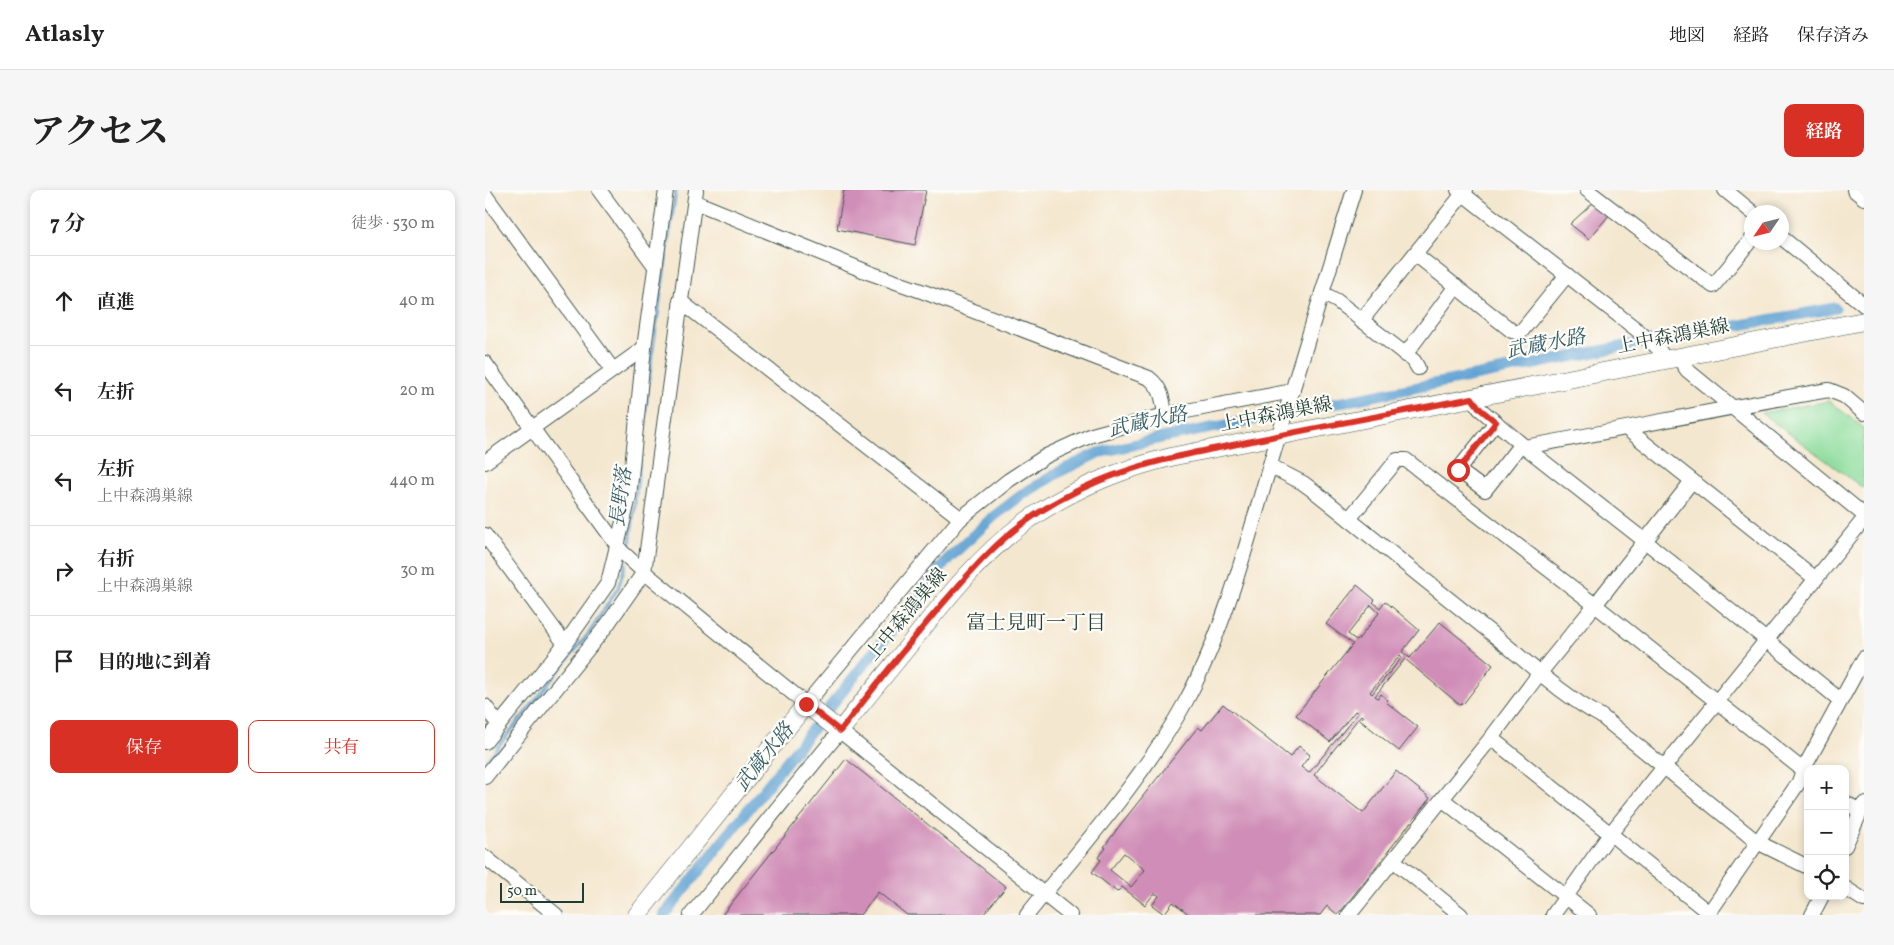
<!DOCTYPE html>
<html lang="ja">
<meta charset="utf-8">
<style>
:root{--surface:#fff;--page:#f6f6f6;--text:#222;--muted:#767676;--line:#e0e0e0;--accent:#d93025}
body{margin:0;font-family:Vollkorn,"Noto Serif JP",serif;background:var(--page);color:var(--text)}
.controls{position:absolute;right:15px;bottom:15px;display:grid;overflow:hidden;border-radius:10px;box-shadow:0 2px 8px #0003}
.controls button{width:45px;height:45px;display:grid;place-items:center;padding:0;border:0;border-bottom:1px solid var(--line);background:var(--surface);color:var(--text);font:25px sans-serif}
.compass{position:absolute;left:1259px;top:15px;width:45px;height:45px;border-radius:50%;background:var(--surface);box-shadow:0 2px 8px #0003;rotate:235deg}
.scale{position:absolute;left:15px;bottom:12px;width:84px;box-sizing:border-box;padding-left:5px;border:2px solid #1f3d34;border-top:0;font-size:14px;line-height:18px;white-space:nowrap;color:#1f3d34;-webkit-text-stroke:4px #fdfcf7;paint-order:stroke}
.stop{position:absolute;width:15px;height:15px;margin:-11px;border:4px solid #d93025;border-radius:50%;background:#fff}
.stop.end{background:#d93025;border-color:#fff;box-shadow:0 1px 5px #0008}
.list{margin:0;padding:0;list-style:none}
h2{display:flex;justify-content:space-between;align-items:center;height:65px;margin:0;padding:0 20px;font-size:21px}
h2 small{font-size:16px;font-weight:400;color:var(--muted)}
.list li{display:grid;grid-template-columns:32px 1fr auto;gap:15px;align-items:center;box-sizing:border-box;height:90px;padding:0 20px;border-top:1px solid var(--line)}
.list b{display:block;font-size:19px;white-space:nowrap}
.list p{margin:0;font-size:16px;white-space:nowrap;color:var(--muted)}
.list em{font-size:16px;font-style:normal;color:var(--muted)}
.actions{display:flex;gap:10px;padding:15px 20px}
.actions a{flex:1;padding:11px 0;border:1px solid var(--accent);border-radius:10px;text-align:center;font-size:18px;color:var(--accent)}
.actions .main{background:var(--accent);color:#fff}
.icon{flex:none;width:28px;height:28px;fill:none;stroke:currentColor;stroke-width:2;stroke-linecap:round;stroke-linejoin:round}
.map{position:relative;flex:none;width:1379px;height:725px;overflow:hidden;border-radius:10px}
header{display:flex;align-items:center;gap:30px;box-sizing:border-box;height:70px;padding:0 25px;background:var(--surface);border-bottom:1px solid var(--line)}
header strong{font-size:24px}
nav{display:flex;gap:28px;margin-inline-start:auto;font-size:18px}
.intro{display:flex;align-items:center;justify-content:space-between;box-sizing:border-box;height:120px;padding:0 30px}
h1{margin:0;font-size:35px}
.button{padding:12px 22px;border-radius:10px;background:var(--accent);color:#fff;font-size:18px;font-weight:700}
main{display:flex;gap:30px;padding:0 30px}
aside{flex:1;background:var(--surface);border-radius:10px;box-shadow:0 2px 8px #0003}
.map>svg:first-child{display:block}
.green{fill:#8bdc9b;stroke:#558c68}
.lines{fill:none;stroke-linecap:round;stroke-linejoin:round}
.stream{stroke:#5fa1d2;stroke-width:3}
.canal{stroke:#5fa1d2;stroke-width:11}
.building{fill:#d08db7;fill-rule:evenodd}
.minor-casing{stroke:#3f564b;stroke-width:16}
.major-casing{stroke:#3f564b;stroke-width:19}
.minor{stroke:#fff;stroke-width:14}
.major{stroke:#fff;stroke-width:18}
.route{stroke:#d93025;stroke-width:6}
.labels{text-anchor:middle;dominant-baseline:central;stroke-width:4.5;stroke-linejoin:round;paint-order:stroke}
.street-label{font-size:19px;fill:#1f3d34;stroke:#fdfcf7}
.water-label{font-size:20px;font-style:italic;fill:#35606b;stroke:#fdfcf7}
.neighbourhood-label{font-size:20px;fill:#1f3d34;stroke:#fdfcf7}
</style>
<header>
<strong>Atlasly</strong>
<nav><a>地図</a><a>経路</a><a>保存済み</a></nav>
</header>
<div class="intro"><h1>アクセス</h1><a class="button">経路</a></div>
<main>
<aside>
<h2>7 分<small>徒歩 · 530 m</small></h2>
<ul class="list">
<li><svg class="icon" aria-label="ahead" viewBox="0 0 24 24"><path d="M12 20V5M6 11l6-6 6 6"/></svg><div><b>直進</b></div><em>40 m</em></li>
<li><svg class="icon" aria-label="left" viewBox="0 0 24 24"><path d="M17 20v-9H6M10 6l-5 5 5 5"/></svg><div><b>左折</b></div><em>20 m</em></li>
<li><svg class="icon" aria-label="left" viewBox="0 0 24 24"><path d="M17 20v-9H6M10 6l-5 5 5 5"/></svg><div><b>左折</b><p>上中森鴻巣線</p></div><em>440 m</em></li>
<li><svg class="icon" aria-label="right" viewBox="0 0 24 24"><path d="M7 20v-9h11M14 6l5 5-5 5"/></svg><div><b>右折</b><p>上中森鴻巣線</p></div><em>30 m</em></li>
<li><svg class="icon" aria-label="arrive" viewBox="0 0 24 24"><path d="M6 21V4h12l-3 4 3 4H6"/></svg><div><b>目的地に到着</b></div></li>
</ul>
<div class="actions"><a class="main">保存</a><a>共有</a></div>
</aside>
<div class="map">
<svg width="1379" height="725" viewBox="0 0 1379 725">
<rect width="100%" height="100%" fill="#fdfcf7"/>
<filter id="ink" filterUnits="userSpaceOnUse"><feTurbulence type="fractalNoise" baseFrequency=".02" numOctaves="2"/><feDisplacementMap in="SourceGraphic" scale="10" xChannelSelector="R" yChannelSelector="G"/><feConvolveMatrix kernelMatrix="1 2 1 2 8 2 1 2 1" color-interpolation-filters="sRGB"/></filter>
<filter id="wash" filterUnits="userSpaceOnUse"><feTurbulence type="fractalNoise" baseFrequency=".0096" numOctaves="4" result="noise"/><feDisplacementMap in="SourceGraphic" scale="20" xChannelSelector="R" yChannelSelector="G"/><feGaussianBlur stdDeviation="1.12" result="paint"/><feColorMatrix in="noise" values="0 0 0 0 0 0 0 0 0 0 0 0 0 0 0 0 0 1.4 0 .05"/><feComposite in="paint" operator="in"/></filter>
<g filter="url(#wash)">
<rect width="100%" height="100%" fill="#f4e7cf"/>
<path class="green" d="M 1344,211 L 1379,238 L 1378,298 L 1276,223 Z"/>
<g class="lines">
<g class="stream">
<path d="M 144,364 L 167,165 L 191,0"/>
<path d="M 0,573 L 104,443 L 133,398 L 141,373"/>
</g>
<path class="canal" d="M 179,725 L 463,369 L 508,327 L 538,304 L 576,281 L 613,263 L 681,247 L 1145,155 L 1350,118"/>
</g>
<g id="blocks">
<g class="building">
<path d="M 359,0 L 441,0 L 430,55 L 352,39 Z"/>
<path d="M 1109,12 L 1125,24 L 1104,49 L 1085,34 Z"/>
<path d="M 872,395 L 890,410 L 888,412 L 895,418 L 900,411 L 934,440 L 917,462 L 925,468 L 955,432 L 1008,475 L 979,513 L 978,512 L 975,515 L 920,469 L 890,506 L 893,508 L 896,504 L 903,510 L 901,512 L 933,537 L 914,561 L 875,530 L 878,527 L 876,525 L 829,585 L 878,623 L 911,581 L 945,608 L 853,725 L 842,716 L 835,725 L 705,725 L 688,712 L 679,724 L 667,715 L 674,706 L 672,704 L 669,704 L 660,715 L 637,697 L 632,702 L 607,682 L 616,670 L 613,668 L 621,658 L 619,657 L 635,635 L 713,537 L 717,540 L 738,514 L 805,567 L 814,556 L 825,565 L 816,577 L 824,583 L 873,523 L 870,521 L 845,552 L 811,525 L 868,454 L 841,434 ZM 886,415 L 894,423 L 872,451 L 863,444 ZM 915,465 L 917,467 L 887,504 L 885,502 ZM 639,663 L 660,680 L 646,697 L 625,680 Z"/>
<path d="M 361,569 L 521,697 L 498,725 L 422,725 L 393,702 L 375,725 L 237,725 Z"/>
</g>
</g>
</g>
<g filter="url(#ink)">
<use href="#blocks" fill-opacity="0" stroke="#3f564b" stroke-width="1"/>
<g class="lines">
<defs>
<g id="minor">
<path d="M 114,0 L 170,76"/>
<path d="M 973,0 L 1151,139 L 1173,158 L 1180,170"/>
<path d="M 1102,0 L 1228,96 L 1266,50"/>
<path d="M 1240,0 L 1267,22"/>
<path d="M 1369,0 L 1379,8"/>
<path d="M 0,5 L 128,180"/>
<path d="M 210,12 L 385,83 L 439,102 L 664,188 C 677,198 678,210 680,225"/>
<path d="M 1296,47 L 1379,115"/>
<path d="M 930,64 L 1027,141 L 1035,143 L 1082,85"/>
<path d="M 837,103 L 852,111 L 929,171 L 933,178"/>
<path d="M 195,111 L 470,324 L 475,329"/>
<path d="M 876,131 L 981,0"/>
<path d="M 920,165 L 971,96"/>
<path d="M 1193,167 L 1202,180 L 1379,325"/>
<path d="M 0,173 L 137,362 L 159,382 L 321,514 L 475,329 L 524,290 L 561,266 L 607,245 L 680,225 L 808,201"/>
<path d="M 987,208 L 995,219 L 1040,257 L 1160,351 L 1355,510"/>
<path d="M 1011,232 L 973,280 L 1000,300 L 1036,254"/>
<path d="M 1142,239 L 1331,389"/>
<path d="M 1040,257 C 1141,239 1242,217 1344,200 L 1359,206 L 1379,223"/>
<path d="M 0,272 L 159,158"/>
<path d="M 785,276 L 818,293 L 829,301 C 892,351 954,401 1016,451 C 1049,478 1079,506 1116,526 L 1272,652 L 1323,677"/>
<path d="M 864,329 L 912,270 L 921,270 L 1110,415 L 1207,291"/>
<path d="M 0,345 L 80,454"/>
<path d="M 0,516 L 14,535"/>
<path d="M 1006,548 L 1224,723 L 1222,725"/>
<path d="M 0,552 L 80,454 L 123,393 L 144,307 L 159,158 L 181,0"/>
<path d="M 0,587 L 122,435 L 159,382 L 211,0"/>
<path d="M 957,609 L 1104,725"/>
<path d="M 1360,613 L 1376,621"/>
<path d="M 1360,656 L 1379,614"/>
<path d="M 0,667 L 71,725"/>
<path d="M 908,670 L 976,725"/>
<path d="M 1360,698 L 1379,710"/>
<path d="M 1224,723 L 1314,592 L 1318,580 L 1379,468"/>
<path d="M 206,725 L 355,541 L 585,725"/>
<path d="M 542,725 C 597,656 658,589 701,511 C 745,429 766,336 793,248 C 818,165 843,82 869,0"/>
<path d="M 864,725 L 1006,548 L 1054,484 L 1110,415 L 1318,580"/>
<path d="M 1068,725 L 1125,644 L 1379,329"/>
<path d="M 1327,725 L 1337,706"/>
</g>
<path id="major" d="M 152,725 L 321,514 L 355,541 C 379,510 404,480 429,449 C 461,409 494,367 535,336 C 581,301 635,279 690,266 L 1379,131"/>
</defs>
<use href="#minor" class="minor-casing"/>
<use href="#major" class="major-casing"/>
<use href="#minor" class="minor"/>
<use href="#major" class="major"/>
</g>
</g>
<g class="lines" filter="url(#ink)">
<path class="route" d="M 321,514 L 355,541 C 392,494 428,447 467,403 C 488,379 510,354 537,334 C 612,279 684,268 772,250 C 844,235 916,222 987,208 L 995,219 L 1011,232 L 973,280"/>
</g>
<g class="labels">
<g class="street-label">
<text transform="translate(1188 147) rotate(-11)">上中森鴻巣線</text>
<text transform="translate(791 225) rotate(-11)">上中森鴻巣線</text>
<text transform="translate(422 425) rotate(-50)">上中森鴻巣線</text>
</g>
<g class="water-label">
<text transform="translate(1061 155) rotate(-11)">武蔵水路</text>
<text transform="translate(663 233) rotate(-12)">武蔵水路</text>
<text transform="translate(137 307) rotate(-83)">長野落</text>
<text transform="translate(280 568) rotate(-51)">武蔵水路</text>
</g>
<g class="neighbourhood-label">
<text x="551" y="434">富士見町一丁目</text>
</g>
</g>
</svg>
<div class="controls">
<button>+</button>
<button>−</button>
<button><svg class="icon" aria-label="locate" viewBox="0 0 24 24"><circle cx="12" cy="12" r="6"/><path d="M12 2v4M12 18v4M2 12h4M18 12h4"/></svg></button>
</div>
<svg class="compass" viewBox="-18 -18 36 36"><path d="M0-13l5 13h-10z" fill="#e53935"/><path d="M0 13l5-13h-10z" fill="#767676"/></svg>
<div class="scale">50 m</div>
<div class="stop" style="left:973px;top:280px"></div>
<div class="stop end" style="left:321px;top:514px"></div>
</div>
</main>
